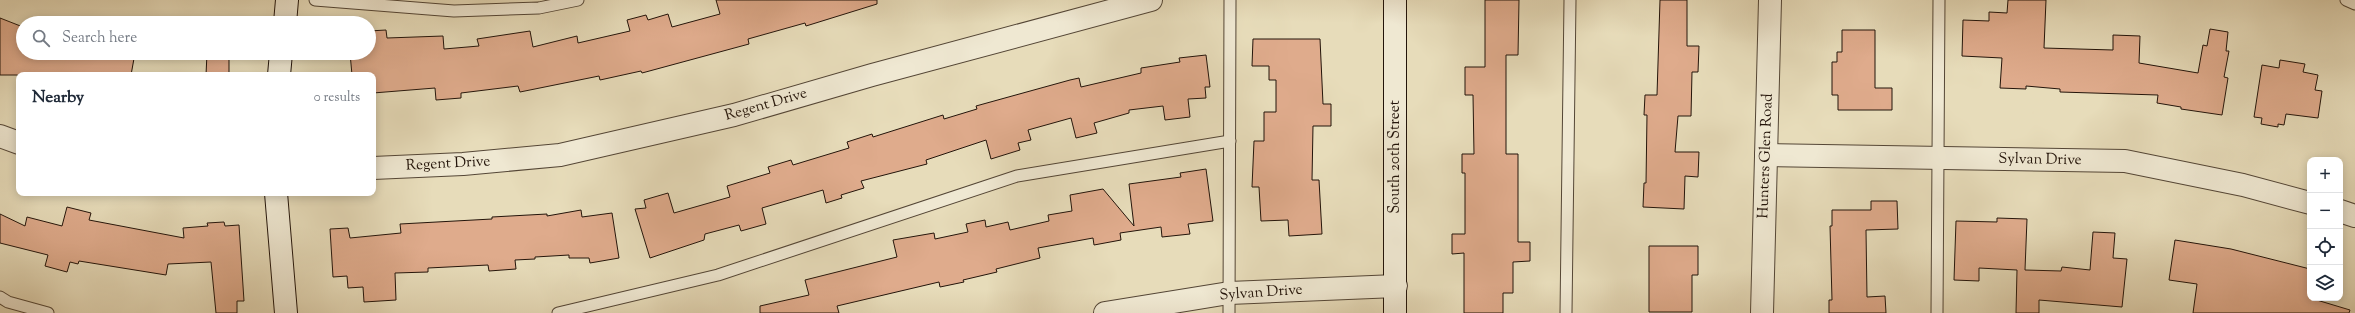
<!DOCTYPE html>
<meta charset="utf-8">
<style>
:root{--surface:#fff;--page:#f2f2f3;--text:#1f2937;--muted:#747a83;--line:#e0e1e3}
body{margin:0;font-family:"Sorts Mill Goudy",serif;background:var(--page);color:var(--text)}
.controls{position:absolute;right:12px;bottom:12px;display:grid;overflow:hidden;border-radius:8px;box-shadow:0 2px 10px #0003}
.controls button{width:36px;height:36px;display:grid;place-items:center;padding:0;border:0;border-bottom:1px solid var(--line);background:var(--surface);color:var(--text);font:20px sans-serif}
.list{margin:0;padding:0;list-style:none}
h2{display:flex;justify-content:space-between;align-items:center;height:52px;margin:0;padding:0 16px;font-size:17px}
h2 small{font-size:13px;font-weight:400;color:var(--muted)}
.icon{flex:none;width:22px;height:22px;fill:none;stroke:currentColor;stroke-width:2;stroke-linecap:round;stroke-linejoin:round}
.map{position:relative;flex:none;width:2355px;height:313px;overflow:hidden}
.search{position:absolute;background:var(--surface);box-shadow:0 2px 10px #0003;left:16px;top:16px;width:360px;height:44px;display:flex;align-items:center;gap:10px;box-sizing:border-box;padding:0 14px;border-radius:22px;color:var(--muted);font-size:15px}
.panel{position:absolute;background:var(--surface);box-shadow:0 2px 10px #0003;left:16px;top:72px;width:360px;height:124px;border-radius:8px}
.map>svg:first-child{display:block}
.building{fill:#dfab8c;stroke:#23140a}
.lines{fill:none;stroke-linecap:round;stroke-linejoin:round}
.lane-casing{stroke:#544636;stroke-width:13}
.street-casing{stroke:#544636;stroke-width:24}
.secondary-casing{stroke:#23140a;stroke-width:24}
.lane{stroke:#efe8d2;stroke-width:11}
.street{stroke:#efe8d2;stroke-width:22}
.secondary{stroke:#efe8d2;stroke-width:22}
.labels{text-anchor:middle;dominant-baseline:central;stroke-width:3;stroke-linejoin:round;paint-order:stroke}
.street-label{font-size:15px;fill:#23140a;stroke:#efe8d2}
</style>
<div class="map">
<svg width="2355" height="313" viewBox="0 0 2355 313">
<rect width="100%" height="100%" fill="#e7dcba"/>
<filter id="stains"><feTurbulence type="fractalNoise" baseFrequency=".005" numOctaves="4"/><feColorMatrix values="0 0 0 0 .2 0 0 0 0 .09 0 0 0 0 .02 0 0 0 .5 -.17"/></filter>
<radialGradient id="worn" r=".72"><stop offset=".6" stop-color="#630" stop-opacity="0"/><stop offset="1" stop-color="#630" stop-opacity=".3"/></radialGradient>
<g class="building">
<path d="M 716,0 L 877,0 L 877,4 L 806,26 L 805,23 L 748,39 L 749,44 L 642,73 L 641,71 L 600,80 L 599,76 L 520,92 L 518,86 L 461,93 L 461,98 L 436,100 L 435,88 L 373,93 L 373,75 L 352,75 L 350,53 L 369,53 L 369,31 L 386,30 L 387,38 L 443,36 L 444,49 L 479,46 L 477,39 L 530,31 L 533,47 L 577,36 L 578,43 L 630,31 L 627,20 L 646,15 L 648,20 L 668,14 L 672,27 L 720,14 Z"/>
<path d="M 1485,0 L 1519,0 L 1518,55 L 1506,55 L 1506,154 L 1518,154 L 1518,242 L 1530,242 L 1530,261 L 1513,262 L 1513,293 L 1503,293 L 1503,313 L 1464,313 L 1464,253 L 1452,254 L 1452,234 L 1465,234 L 1465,173 L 1462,173 L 1462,154 L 1474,154 L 1473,95 L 1465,95 L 1465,67 L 1485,67 Z"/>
<path d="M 1660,0 L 1687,0 L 1687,46 L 1699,46 L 1698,72 L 1692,72 L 1691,116 L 1678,116 L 1675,152 L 1699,152 L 1698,177 L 1685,176 L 1684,209 L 1643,207 L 1644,183 L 1646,183 L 1647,115 L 1644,115 L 1645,95 L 1657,95 Z"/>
<path d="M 2008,0 L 2046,0 L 2044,48 L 2113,50 L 2113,35 L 2140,36 L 2139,63 L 2198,73 L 2203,45 L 2207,46 L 2210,29 L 2228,32 L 2226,51 L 2229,51 L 2224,77 L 2228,78 L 2222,115 L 2181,109 L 2181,107 L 2157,103 L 2158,95 L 2060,92 L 2060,89 L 2026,86 L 2026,89 L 2000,88 L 2002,58 L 1962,56 L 1963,20 L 1989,21 L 1989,12 L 2007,13 Z"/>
<path d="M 0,18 L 23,27 L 23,53 L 44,53 L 63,58 L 64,53 L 135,53 L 131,75 L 0,75 Z"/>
<path d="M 1842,30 L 1875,30 L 1875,88 L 1892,88 L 1892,110 L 1838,110 L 1838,95 L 1832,95 L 1832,62 L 1837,62 L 1837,52 L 1842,52 Z"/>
<path d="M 1253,39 L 1320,39 L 1323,104 L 1331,104 L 1331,126 L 1313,126 L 1312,180 L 1319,180 L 1322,234 L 1289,236 L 1288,220 L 1261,221 L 1259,187 L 1252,187 L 1254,141 L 1264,141 L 1264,112 L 1276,112 L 1276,80 L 1269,80 L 1269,66 L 1252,66 Z"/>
<path d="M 207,53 L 229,54 L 229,75 L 206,75 Z"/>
<path d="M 1206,55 L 1210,87 L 1205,87 L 1206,98 L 1188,99 L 1190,117 L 1165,120 L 1163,106 L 1129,110 L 1129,113 L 1094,123 L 1097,133 L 1076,138 L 1071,118 L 1028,130 L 1031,140 L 1018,143 L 1020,150 L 991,159 L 986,140 L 926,160 L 927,164 L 861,181 L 864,188 L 841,195 L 842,198 L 826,203 L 823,190 L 762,208 L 766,224 L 741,231 L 739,225 L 705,234 L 704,240 L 650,258 L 635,209 L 646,208 L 644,200 L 668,193 L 674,213 L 730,197 L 727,186 L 770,173 L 768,167 L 791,160 L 793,165 L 849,148 L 847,142 L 872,134 L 873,137 L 943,115 L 944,119 L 977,109 L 976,106 L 1070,80 L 1079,78 L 1081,87 L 1141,73 L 1141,68 L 1180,62 L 1179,58 Z"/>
<path d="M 2280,60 L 2305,64 L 2303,72 L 2318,75 L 2315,90 L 2322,91 L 2318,118 L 2286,114 L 2284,125 L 2278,124 L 2278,127 L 2261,124 L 2262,118 L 2254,117 L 2262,65 L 2279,68 Z"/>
<path d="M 1206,169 L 1213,221 L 1188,224 L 1190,234 L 1162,237 L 1161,227 L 1120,233 L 1121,240 L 1094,245 L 1093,238 L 1038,248 L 1040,258 L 996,269 L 997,272 L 963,280 L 964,282 L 940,287 L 939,282 L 837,306 L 839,313 L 760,313 L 760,306 L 809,295 L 805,280 L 897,257 L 893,240 L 934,233 L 935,239 L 968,232 L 966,224 L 985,220 L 986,227 L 1008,222 L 1010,230 L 1049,221 L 1048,215 L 1072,211 L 1070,195 L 1103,189 L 1134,226 L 1129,184 L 1181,177 L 1180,173 Z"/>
<path d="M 1871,201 L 1897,201 L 1898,229 L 1866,230 L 1867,297 L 1885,296 L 1886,313 L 1829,313 L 1829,300 L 1832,300 L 1830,226 L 1832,226 L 1832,210 L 1871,210 Z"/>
<path d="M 67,207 L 91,213 L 89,220 L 184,238 L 183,228 L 208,226 L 207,223 L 224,222 L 225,226 L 239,225 L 244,301 L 237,301 L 237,313 L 216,313 L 211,262 L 168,264 L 166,275 L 79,261 L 78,264 L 70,262 L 67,272 L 45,266 L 48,255 L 0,243 L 0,214 L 25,226 L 27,217 L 62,226 Z"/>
<path d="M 581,210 L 582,217 L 612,213 L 619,258 L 590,263 L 589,258 L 569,258 L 569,255 L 535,257 L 535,259 L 515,260 L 516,269 L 489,271 L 488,265 L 428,268 L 428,272 L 395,273 L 396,300 L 364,302 L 363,287 L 348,288 L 347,276 L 333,277 L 330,229 L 348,228 L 350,238 L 401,233 L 400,224 L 492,219 L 492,217 L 547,214 L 547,216 Z"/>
<path d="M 1997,218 L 2027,219 L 2025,270 L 2061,271 L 2062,267 L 2090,270 L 2093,232 L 2115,233 L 2113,258 L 2127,259 L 2122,307 L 2039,300 L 2039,313 L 2016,313 L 2017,270 L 1979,268 L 1979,281 L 1954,280 L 1956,221 L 1997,222 Z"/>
<path d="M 2175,240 L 2231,249 L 2310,269 L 2310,298 L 2350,310 L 2349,313 L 2193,313 L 2197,284 L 2169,280 Z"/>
<path d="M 1649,246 L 1698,246 L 1698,275 L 1692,275 L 1692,312 L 1649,312 Z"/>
</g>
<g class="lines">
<defs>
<g id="lane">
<path d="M 315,0 L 454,11 L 539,8 L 578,0"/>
<path d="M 2346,0 L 2355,4"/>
<path d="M 0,297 L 8,302 L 48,313"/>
<path d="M 558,313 L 718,275 L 1017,176 L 1230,141"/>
<path d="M 1229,313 L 1230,0"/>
<path d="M 1566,313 L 1570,0"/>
<path d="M 1937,313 L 1939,0"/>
</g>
<g id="street">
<path d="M 0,136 L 19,143"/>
<path d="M 1766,155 L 2125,161 L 2243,185 L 2310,203"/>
<path d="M 373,168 L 463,164 L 560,155 L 734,115 L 872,75 L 1151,0"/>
<path d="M 2340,211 L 2355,216"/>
<path d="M 1105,313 L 1229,293 L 1396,286"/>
<path d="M 1762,313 L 1770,0"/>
</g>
<g id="secondary">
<path d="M 1395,0 L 1395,313"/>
<path d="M 285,23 L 287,0"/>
<path d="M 279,75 L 281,53"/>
<path d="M 276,193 L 286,313"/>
</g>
</defs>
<use href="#lane" class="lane-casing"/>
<use href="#street" class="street-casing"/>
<use href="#secondary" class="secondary-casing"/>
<use href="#lane" class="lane"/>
<use href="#street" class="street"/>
<use href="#secondary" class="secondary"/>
</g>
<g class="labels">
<g class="street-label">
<text transform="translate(766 105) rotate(-16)">Regent Drive</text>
<text transform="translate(1766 156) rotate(-88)">Hunters Glen Road</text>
<text transform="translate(1395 157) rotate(-90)">South 20th Street</text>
<text transform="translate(2040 160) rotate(1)">Sylvan Drive</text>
<text transform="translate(448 164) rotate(-3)">Regent Drive</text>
<text transform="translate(1261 293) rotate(-4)">Sylvan Drive</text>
</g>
</g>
<rect width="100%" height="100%" filter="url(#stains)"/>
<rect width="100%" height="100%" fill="url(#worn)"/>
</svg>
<div class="controls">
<button>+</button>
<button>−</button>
<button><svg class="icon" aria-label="locate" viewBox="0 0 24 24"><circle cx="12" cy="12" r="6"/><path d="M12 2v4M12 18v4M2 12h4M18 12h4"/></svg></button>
<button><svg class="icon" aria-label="layers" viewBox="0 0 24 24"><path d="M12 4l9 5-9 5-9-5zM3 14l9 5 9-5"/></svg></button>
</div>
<div class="search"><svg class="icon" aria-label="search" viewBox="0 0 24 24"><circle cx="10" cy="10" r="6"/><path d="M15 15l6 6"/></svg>Search here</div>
<section class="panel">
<h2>Nearby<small>0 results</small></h2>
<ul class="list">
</ul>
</section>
</div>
